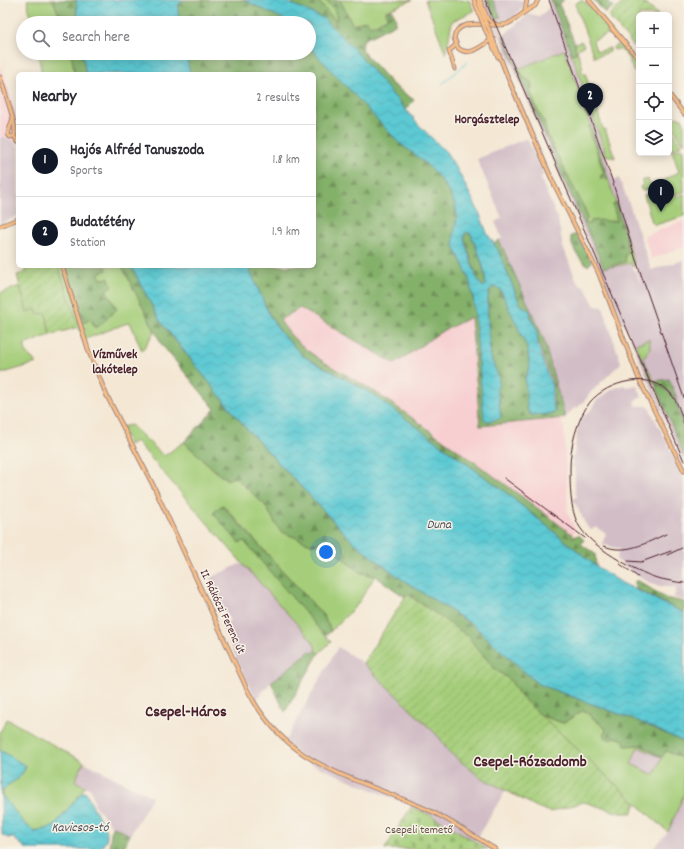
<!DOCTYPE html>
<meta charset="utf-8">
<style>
:root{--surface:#fff;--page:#f7f7f7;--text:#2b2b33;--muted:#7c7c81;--line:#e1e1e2;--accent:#111827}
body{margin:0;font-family:Dekko,sans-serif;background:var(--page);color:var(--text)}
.controls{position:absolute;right:12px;top:12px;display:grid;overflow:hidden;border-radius:6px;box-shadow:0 2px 10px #0003}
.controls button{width:36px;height:36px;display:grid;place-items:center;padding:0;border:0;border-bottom:1px solid var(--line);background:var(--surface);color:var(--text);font:20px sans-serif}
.you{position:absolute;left:326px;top:552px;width:14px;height:14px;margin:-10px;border:3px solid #fff;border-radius:50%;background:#1a73e8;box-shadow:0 0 0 6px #1a73e833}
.badge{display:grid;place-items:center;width:26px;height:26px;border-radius:50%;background:var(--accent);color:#fff;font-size:13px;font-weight:700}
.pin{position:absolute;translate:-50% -33px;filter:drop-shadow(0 1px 2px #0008)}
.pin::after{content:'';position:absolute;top:21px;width:14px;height:12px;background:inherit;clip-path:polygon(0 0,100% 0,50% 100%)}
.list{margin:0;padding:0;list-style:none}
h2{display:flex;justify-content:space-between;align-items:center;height:52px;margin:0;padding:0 16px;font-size:17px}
h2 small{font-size:13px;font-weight:400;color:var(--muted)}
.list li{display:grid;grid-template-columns:26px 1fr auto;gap:12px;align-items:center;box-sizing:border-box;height:72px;padding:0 16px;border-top:1px solid var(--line)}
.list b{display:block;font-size:15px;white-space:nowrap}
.list p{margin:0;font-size:13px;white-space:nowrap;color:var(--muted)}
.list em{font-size:13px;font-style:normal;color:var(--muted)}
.icon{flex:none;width:22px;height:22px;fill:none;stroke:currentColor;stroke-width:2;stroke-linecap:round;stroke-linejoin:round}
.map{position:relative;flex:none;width:684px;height:849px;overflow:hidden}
.search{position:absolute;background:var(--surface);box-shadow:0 2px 10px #0003;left:16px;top:16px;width:300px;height:44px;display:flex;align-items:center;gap:10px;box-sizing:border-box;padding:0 14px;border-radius:22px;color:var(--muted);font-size:15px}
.panel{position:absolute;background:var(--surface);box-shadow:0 2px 10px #0003;left:16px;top:72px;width:300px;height:196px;border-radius:6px}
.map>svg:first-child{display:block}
.built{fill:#f7cfd1}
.industrial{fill:#d2bdc6}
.green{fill:#a6ce7a;stroke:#787652;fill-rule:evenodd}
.forest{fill:url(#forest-firs);stroke:#67684a}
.cemetery{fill:url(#cemetery-stones);stroke:#787652}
.garden{fill:url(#garden-furrows);stroke:#787652}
.water{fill:url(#water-waves);stroke:#53747f;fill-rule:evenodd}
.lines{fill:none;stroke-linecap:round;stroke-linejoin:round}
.stream{stroke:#5cc9d3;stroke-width:1}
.major-casing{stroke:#9f8480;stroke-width:5}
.major{stroke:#f6be87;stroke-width:3}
.rail{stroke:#4a1f2b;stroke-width:1}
.major-bridge-casing{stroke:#9f8480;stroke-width:5;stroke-linecap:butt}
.major-bridge{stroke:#f6be87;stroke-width:3}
.labels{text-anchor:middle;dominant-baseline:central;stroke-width:3;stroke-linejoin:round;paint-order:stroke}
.street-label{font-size:12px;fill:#4a1f2b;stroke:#f7f3e8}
.park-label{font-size:12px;fill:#614b3f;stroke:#f7f3e8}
.neighbourhood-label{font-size:13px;font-weight:bold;fill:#4a1f2b;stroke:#f7f3e8}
.water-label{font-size:13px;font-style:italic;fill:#4f525d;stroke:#f7f3e8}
.district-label{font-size:16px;font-weight:bold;fill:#4a1f2b;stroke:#f7f3e8}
</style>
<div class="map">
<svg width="684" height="849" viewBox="0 0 684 849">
<defs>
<pattern id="forest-firs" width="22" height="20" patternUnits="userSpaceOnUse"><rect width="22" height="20" fill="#84b16a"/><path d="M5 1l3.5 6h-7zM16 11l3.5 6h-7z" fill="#6e8f57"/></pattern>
<pattern id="cemetery-stones" width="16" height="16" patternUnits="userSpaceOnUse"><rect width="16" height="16" fill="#a6ce7a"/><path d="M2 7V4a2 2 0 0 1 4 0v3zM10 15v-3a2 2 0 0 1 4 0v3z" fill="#90b06a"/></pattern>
<pattern id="garden-furrows" width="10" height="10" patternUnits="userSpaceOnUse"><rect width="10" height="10" fill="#a6ce7a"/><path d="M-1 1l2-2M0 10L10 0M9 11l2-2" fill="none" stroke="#90b06a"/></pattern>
<pattern id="water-waves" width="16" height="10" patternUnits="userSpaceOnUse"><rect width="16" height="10" fill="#5cc9d3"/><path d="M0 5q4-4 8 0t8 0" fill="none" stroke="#52acb5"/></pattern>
</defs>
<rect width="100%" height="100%" fill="#f7f3e8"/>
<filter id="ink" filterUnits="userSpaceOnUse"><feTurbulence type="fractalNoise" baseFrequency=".025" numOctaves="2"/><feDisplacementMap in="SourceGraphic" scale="8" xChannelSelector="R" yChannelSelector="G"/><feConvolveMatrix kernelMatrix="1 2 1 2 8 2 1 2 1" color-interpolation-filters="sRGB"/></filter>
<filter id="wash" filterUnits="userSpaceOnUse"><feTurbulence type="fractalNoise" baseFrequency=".012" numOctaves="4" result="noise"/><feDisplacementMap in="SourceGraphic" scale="16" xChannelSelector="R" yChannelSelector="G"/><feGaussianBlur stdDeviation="0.9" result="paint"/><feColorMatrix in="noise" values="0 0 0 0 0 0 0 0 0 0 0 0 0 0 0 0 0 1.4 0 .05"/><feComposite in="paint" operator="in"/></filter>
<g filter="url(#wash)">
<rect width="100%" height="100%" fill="#f4e8d5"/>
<g class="built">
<path d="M 0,63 L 18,118 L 18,140 L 14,142 L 4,137 L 0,138 Z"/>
<path d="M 684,221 L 684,247 L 651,259 L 644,236 Z"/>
<path d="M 300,308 L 395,364 L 439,333 L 471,317 L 480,426 L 565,418 L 561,425 L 564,425 L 568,514 L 576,530 L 573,535 L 368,387 L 304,350 L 288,333 L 280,320 Z"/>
</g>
<g class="industrial">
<path d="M 484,0 L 487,0 L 496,19 L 501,17 L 493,0 L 523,0 L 525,3 L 524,6 L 515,16 L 505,21 L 497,22 L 562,175 L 604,268 L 631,263 L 642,287 L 602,156 L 564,50 L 519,69 L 504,35 L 528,14 L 538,17 L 545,12 L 550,6 L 548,0 L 551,0 L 577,69 L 614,180 L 619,178 L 630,206 L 651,270 L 684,260 L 684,428 L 675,401 L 662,388 L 655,384 L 655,383 L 659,384 L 668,390 L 677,401 L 669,379 L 663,381 L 653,380 L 644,359 L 644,356 L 650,348 L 649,339 L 636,344 L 684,456 L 684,463 Z"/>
<path d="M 4,137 L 14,142 L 18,147 L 18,215 L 0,225 L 0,138 Z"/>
<path d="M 527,138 L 544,175 L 540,177 L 558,220 L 563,247 L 577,282 L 585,288 L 595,306 L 603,307 L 621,363 L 587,396 L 588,397 L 577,408 L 575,407 L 565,418 L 543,337 L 499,240 L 502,238 L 495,222 L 502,218 L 477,159 Z"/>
<path d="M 624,385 L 627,387 L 637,385 L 642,397 L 634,401 L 636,406 L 648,406 L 670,448 L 684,480 L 684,600 L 674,598 L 676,588 L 654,585 L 641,578 L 616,559 L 620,549 L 602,544 L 606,534 L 596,527 L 591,530 L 586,525 L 573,499 L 577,497 L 575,490 L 575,468 L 573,467 L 572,457 L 574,456 L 577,432 L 580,423 L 585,415 L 593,408 L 596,401 L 613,389 Z"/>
<path d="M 242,563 L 314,643 L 316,650 L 271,682 L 256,700 L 221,625 L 230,621 L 210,578 Z"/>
<path d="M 338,647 L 363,663 L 405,702 L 439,737 L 449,752 L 480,777 L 506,790 L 475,841 L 429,814 L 312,764 L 284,743 Z"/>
<path d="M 638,747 L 662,758 L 654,775 L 630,764 Z"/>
<path d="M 84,762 L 152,797 L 130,835 L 112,826 L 95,806 L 91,789 L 75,782 Z"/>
<path d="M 684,794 L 684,849 L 653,849 L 668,832 Z"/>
</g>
<g class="green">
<path d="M 27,0 L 53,0 L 62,23 L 32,23 Z"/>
<path d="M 317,0 L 325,0 C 332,6 338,12 336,21 Z"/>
<path d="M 340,0 L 412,0 L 386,11 L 388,18 L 371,26 L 352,25 Z"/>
<path d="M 425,0 L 469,0 L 474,11 L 452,21 L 446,54 Z"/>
<path d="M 581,0 C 588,3 608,26 613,33 L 612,35 L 607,34 L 595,39 L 593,42 L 596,50 L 600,51 L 610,48 L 610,52 L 594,57 L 575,4 Z"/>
<path d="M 581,41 L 584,45 L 577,50 L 583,68 L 581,69 L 583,74 L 585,73 L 603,129 L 605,129 L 615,158 L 606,155 L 577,69 L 571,53 L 574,54 L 576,53 L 575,44 Z"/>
<path d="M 620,44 L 639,65 L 639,71 L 634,72 C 630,64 628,54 619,49 L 614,50 L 613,47 Z"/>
<path d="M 564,50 L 591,125 L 589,126 L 590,138 L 595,143 L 604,174 L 600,176 L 605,179 L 608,178 L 616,202 L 613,205 L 617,221 L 604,222 L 600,220 L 589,225 L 585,222 L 587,218 L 585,210 L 547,135 L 544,122 L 537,109 L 530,91 L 532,88 L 531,82 L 523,77 L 519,69 Z"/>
<path d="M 38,53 L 71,53 L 75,74 L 42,74 Z"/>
<path d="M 676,117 L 682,118 L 684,123 L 684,144 L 669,122 L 669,120 Z"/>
<path d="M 670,129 L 682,145 L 671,150 L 669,143 Z"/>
<path d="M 683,148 L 684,192 L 675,194 L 677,197 L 684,194 L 684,216 L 655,225 L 652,222 L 644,195 L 667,186 L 665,179 L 679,172 L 672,151 Z"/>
<path d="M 648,179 L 650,185 L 664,180 L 664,184 L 642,191 L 640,187 L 643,185 L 642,181 Z"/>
<path d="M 626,236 L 635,266 L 632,266 L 631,263 L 612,267 L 613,264 L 624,262 L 625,256 L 628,252 L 626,246 Z"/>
<path d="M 58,266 L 65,266 L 83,323 L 91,319 L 106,290 L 98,273 L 107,270 L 105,266 L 122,266 L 155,331 L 142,351 L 130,322 L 83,340 Z"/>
<path d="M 20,286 L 27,312 L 36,309 L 46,313 L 50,335 L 24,345 L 27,354 L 37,363 L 0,374 L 0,293 Z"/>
<path d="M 649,339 L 650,348 L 643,358 L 655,383 L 652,382 L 636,344 Z"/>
<path d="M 131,425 L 164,456 L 184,442 L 221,476 L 235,477 L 265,505 L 280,531 L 311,544 L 325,543 L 359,572 L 375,576 L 357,605 L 331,631 L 323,615 L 223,505 L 213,513 L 244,541 L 331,642 L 319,653 L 316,650 L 314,643 L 242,563 L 136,441 L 129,445 L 121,427 Z"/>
<path d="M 583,710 L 606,729 L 604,737 L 616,737 L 624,740 L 625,746 L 640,745 L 662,757 L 666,751 L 684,759 L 684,769 L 682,771 L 684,772 L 684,794 L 668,832 L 540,715 L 563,723 ZM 638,747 L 662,758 L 654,775 L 631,764 Z"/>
<path d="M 7,719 L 84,762 L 75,781 L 85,786 L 82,792 L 53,827 L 35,832 L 22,821 L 1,794 C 8,780 19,783 26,767 L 0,750 L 0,732 Z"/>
</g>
<g class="forest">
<path d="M 53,0 L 76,0 L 78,23 L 62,23 Z"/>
<path d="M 184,0 L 244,0 L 291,23 L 180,23 L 178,10 L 179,4 Z"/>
<path d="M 294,0 L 317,0 L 336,21 C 338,12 332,6 325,0 L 340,0 L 353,25 L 366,20 L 371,26 L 387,18 L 386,11 L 392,10 L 396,17 L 395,24 L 363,40 L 362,51 L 393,85 L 414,100 L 405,110 L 354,49 L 323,18 L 292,4 Z"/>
<path d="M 487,0 L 493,0 L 501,17 L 496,19 Z"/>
<path d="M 551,0 L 564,0 L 559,4 L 575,44 L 576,52 L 574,54 L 571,53 Z"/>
<path d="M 594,0 L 607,0 L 610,5 L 614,6 L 605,13 Z"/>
<path d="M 504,35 L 521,75 L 531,82 L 532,86 L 530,91 L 537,109 L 544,122 L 547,135 L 585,210 L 587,218 L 585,222 L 589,225 L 591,221 C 600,219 607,222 617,221 L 613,205 L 616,202 L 626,236 L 626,246 L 628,252 L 625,256 L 626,261 L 624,262 L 604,268 L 562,175 L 503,36 Z"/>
<path d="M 309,45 L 399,143 C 421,158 449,181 456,209 C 459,221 452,232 454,245 C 457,255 464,265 468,276 C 470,282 471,290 473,296 L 485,419 L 500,402 L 498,394 L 496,390 C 503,382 494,369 492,361 C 489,351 486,302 489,292 C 489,291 492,288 493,287 L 500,289 L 527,347 L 530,367 L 525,378 L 531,415 L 552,414 L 555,412 C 553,403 554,395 553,387 C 549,368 539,350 537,331 C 536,324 529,320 530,312 L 520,304 L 498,250 L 494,244 L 499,240 L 543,337 L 565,418 L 480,426 L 471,317 L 439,333 L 395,364 L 300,308 L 280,320 C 302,357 344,371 378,394 C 444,440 509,486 573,535 L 572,537 L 579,535 L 584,540 L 581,544 L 595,554 L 596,566 L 504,491 L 369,392 L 303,356 L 281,333 L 270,316 L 248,266 L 314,266 L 314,74 L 190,74 L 186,53 L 309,53 Z"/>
<path d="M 71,53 L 82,53 L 86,74 L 75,74 Z"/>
<path d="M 591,125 L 608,178 L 600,179 L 604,173 C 600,158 591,140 589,126 Z"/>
<path d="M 466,232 L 471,234 C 475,245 489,277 484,287 L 479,284 L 464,237 Z"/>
<path d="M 577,234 L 592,262 L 588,266 C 580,260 570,247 571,236 Z"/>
<path d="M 65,266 L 105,266 L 107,270 L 98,273 L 101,279 L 109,278 L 112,286 L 106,290 L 117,309 L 98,327 L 94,327 L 91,319 L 83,323 Z"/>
<path d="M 122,266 L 131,266 L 160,321 L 245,427 L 353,542 L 400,578 L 473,625 L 538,684 L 638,721 L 684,742 L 684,759 L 666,751 L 662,757 L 640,745 L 625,746 L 624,740 L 616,737 L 611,740 L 604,737 L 606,729 L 584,710 L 563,723 L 540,715 L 520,696 L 510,680 L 496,670 L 475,646 L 469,637 L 406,594 L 405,597 L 375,576 L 359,572 L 325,543 L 311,544 L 280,531 L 265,505 L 235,477 L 226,480 L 226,477 L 221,476 L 184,442 L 215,409 L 162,345 Z"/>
<path d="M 669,379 L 678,401 L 668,390 L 655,383 L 655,381 Z"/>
<path d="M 655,384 C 684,394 684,431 684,456 Z"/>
<path d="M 222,505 L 323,615 L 331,631 L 325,636 L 244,541 L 239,543 L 213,513 Z"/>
<path d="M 635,581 L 639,581 L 665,598 L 684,602 L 684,613 L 635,588 Z"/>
<path d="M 316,650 L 319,653 L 285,712 L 271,682 L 310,651 L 313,653 Z"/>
<path d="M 112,826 L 130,835 L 123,849 L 109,849 Z"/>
</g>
<path class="cemetery" d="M 411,807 L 429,814 L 488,849 L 385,849 Z"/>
<g class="garden">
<path d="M 626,0 C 638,0 650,5 658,15 L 639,15 L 639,52 L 608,16 Z"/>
<path d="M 25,266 L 58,266 L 79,327 L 50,335 L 46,313 L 37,314 L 36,309 L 27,312 L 17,275 L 26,272 Z"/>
<path d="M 407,594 L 469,637 L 475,646 L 496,670 L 510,680 L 520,696 L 636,803 L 632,813 L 620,813 L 584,802 L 550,812 L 537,807 L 480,777 L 449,752 L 439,737 L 363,663 Z"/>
</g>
<g class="water">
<path d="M 76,0 L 184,0 L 179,4 L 178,10 L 180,23 L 78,23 Z"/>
<path d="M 244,0 L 283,0 L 323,18 L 354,49 L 411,116 L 413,117 L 414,120 L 446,152 L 457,169 L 479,212 L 487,233 L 498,250 L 520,304 L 531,312 L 530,317 L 537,329 L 538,345 L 552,387 L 552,401 L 555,412 L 552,414 L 531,415 L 527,409 L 525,378 L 530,367 L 527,347 L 500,289 L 493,287 C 492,288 489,290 489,292 C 486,301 489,351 492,361 C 495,369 503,382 496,390 L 498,394 L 501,417 L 499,419 L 487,421 L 484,419 L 473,296 C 471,290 470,282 468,276 C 464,265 457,255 454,245 C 452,232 459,221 456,209 C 449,181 421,158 399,143 L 315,53 L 309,45 L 309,23 L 291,23 ZM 466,232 L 471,234 C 475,245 490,277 484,287 C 476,284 467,247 464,238 Z"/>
<path d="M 82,53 L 186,53 L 190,74 L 86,74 Z"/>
<path d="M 131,266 L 248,266 L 270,316 L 281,333 L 303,356 L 369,392 L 504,491 L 596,566 L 622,583 L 684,613 L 684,742 L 638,721 L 538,684 L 473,625 L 400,578 L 353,542 L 245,427 L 160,321 Z"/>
<path d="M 0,750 L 26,766 C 19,783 8,780 1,794 L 22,821 L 35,832 L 53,827 L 82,792 L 87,793 C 90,805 108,829 107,837 C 106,841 103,845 101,849 L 27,849 L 12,837 L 8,838 L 2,835 Z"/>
</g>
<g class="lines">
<path class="stream" d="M 442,84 L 468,62"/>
</g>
</g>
<g filter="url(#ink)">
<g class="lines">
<defs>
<g id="major">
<path d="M 474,0 L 482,21"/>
<path d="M 478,0 L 485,21"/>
<path d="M 480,0 L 488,20 L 496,24"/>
<path d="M 589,0 L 625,43"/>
<path d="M 525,10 L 527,0"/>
<path d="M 611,28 L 639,59"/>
<path d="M 485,29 L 498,57"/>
<path d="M 489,29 L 508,78 L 553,182 L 599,274 L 639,379 L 684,471"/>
<path d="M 493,39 C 482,45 470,58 458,48 L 454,38 C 458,15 492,29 507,24 C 517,20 525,10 535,6 L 538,0"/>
<path d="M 455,69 L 449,51 L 456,45"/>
<path d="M 0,77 C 3,88 19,129 14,136"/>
<path d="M 669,94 L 684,114"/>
<path d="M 12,121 L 8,134 L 10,137 L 14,136"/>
<path d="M 14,136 L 18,142"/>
<path d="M 0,226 L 18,219"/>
<path d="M 62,266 L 89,352 L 106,394 L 154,487 L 247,689 C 286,767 352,776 424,808 C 449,819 472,835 495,849"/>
</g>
</defs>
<use href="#major" class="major-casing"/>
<use href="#major" class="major"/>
<g class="rail">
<path d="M 485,0 L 684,461"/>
<path d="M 549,0 L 612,180 L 635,257 L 684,398"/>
<path d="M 684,424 C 681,414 678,402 671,394 C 651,370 608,381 590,402 C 577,419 570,447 570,468 C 570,485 570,509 578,524 C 589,546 635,571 657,578 C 666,580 675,582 684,583"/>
<path d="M 504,478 L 585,538"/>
<path d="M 604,546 C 626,555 646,543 666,534"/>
<path d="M 667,555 L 682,548"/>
<path d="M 628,561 L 641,562 L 671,551"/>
<path d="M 620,564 L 638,577"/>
</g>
<defs>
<g id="major-bridge">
<path d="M 482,21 L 485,29"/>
<path d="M 485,21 L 489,29"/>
</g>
</defs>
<use href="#major-bridge" class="major-bridge-casing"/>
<use href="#major-bridge" class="major-bridge"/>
</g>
</g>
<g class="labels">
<g class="street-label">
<text transform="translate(222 612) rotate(65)">II. Rákóczi Ferenc út</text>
</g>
<g class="park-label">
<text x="419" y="830">Csepeli temető</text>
</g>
<g class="neighbourhood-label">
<text x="487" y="120">Horgásztelep</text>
<text x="115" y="355">Vízművek<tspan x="115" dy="15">lakótelep</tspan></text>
</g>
<g class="water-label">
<text x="439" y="525">Duna</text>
<text x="80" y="828">Kavicsos-tó</text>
</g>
<g class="district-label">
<text x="186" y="712">Csepel-Háros</text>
<text x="530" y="762">Csepel-Rózsadomb</text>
</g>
</g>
</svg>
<div class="controls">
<button>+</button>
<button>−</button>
<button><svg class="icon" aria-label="locate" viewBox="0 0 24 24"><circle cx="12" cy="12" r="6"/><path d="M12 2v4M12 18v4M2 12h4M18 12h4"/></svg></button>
<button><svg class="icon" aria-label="layers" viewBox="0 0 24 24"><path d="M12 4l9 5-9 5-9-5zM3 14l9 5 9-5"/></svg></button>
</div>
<div class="you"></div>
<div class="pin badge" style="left:661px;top:212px">1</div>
<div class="pin badge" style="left:590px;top:116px">2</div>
<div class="search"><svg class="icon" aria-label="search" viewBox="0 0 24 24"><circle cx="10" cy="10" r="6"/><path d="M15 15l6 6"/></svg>Search here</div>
<section class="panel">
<h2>Nearby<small>2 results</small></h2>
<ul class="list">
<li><span class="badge">1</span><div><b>Hajós Alfréd Tanuszoda</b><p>Sports</p></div><em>1.8 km</em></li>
<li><span class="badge">2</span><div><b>Budatétény</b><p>Station</p></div><em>1.9 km</em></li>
</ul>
</section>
</div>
